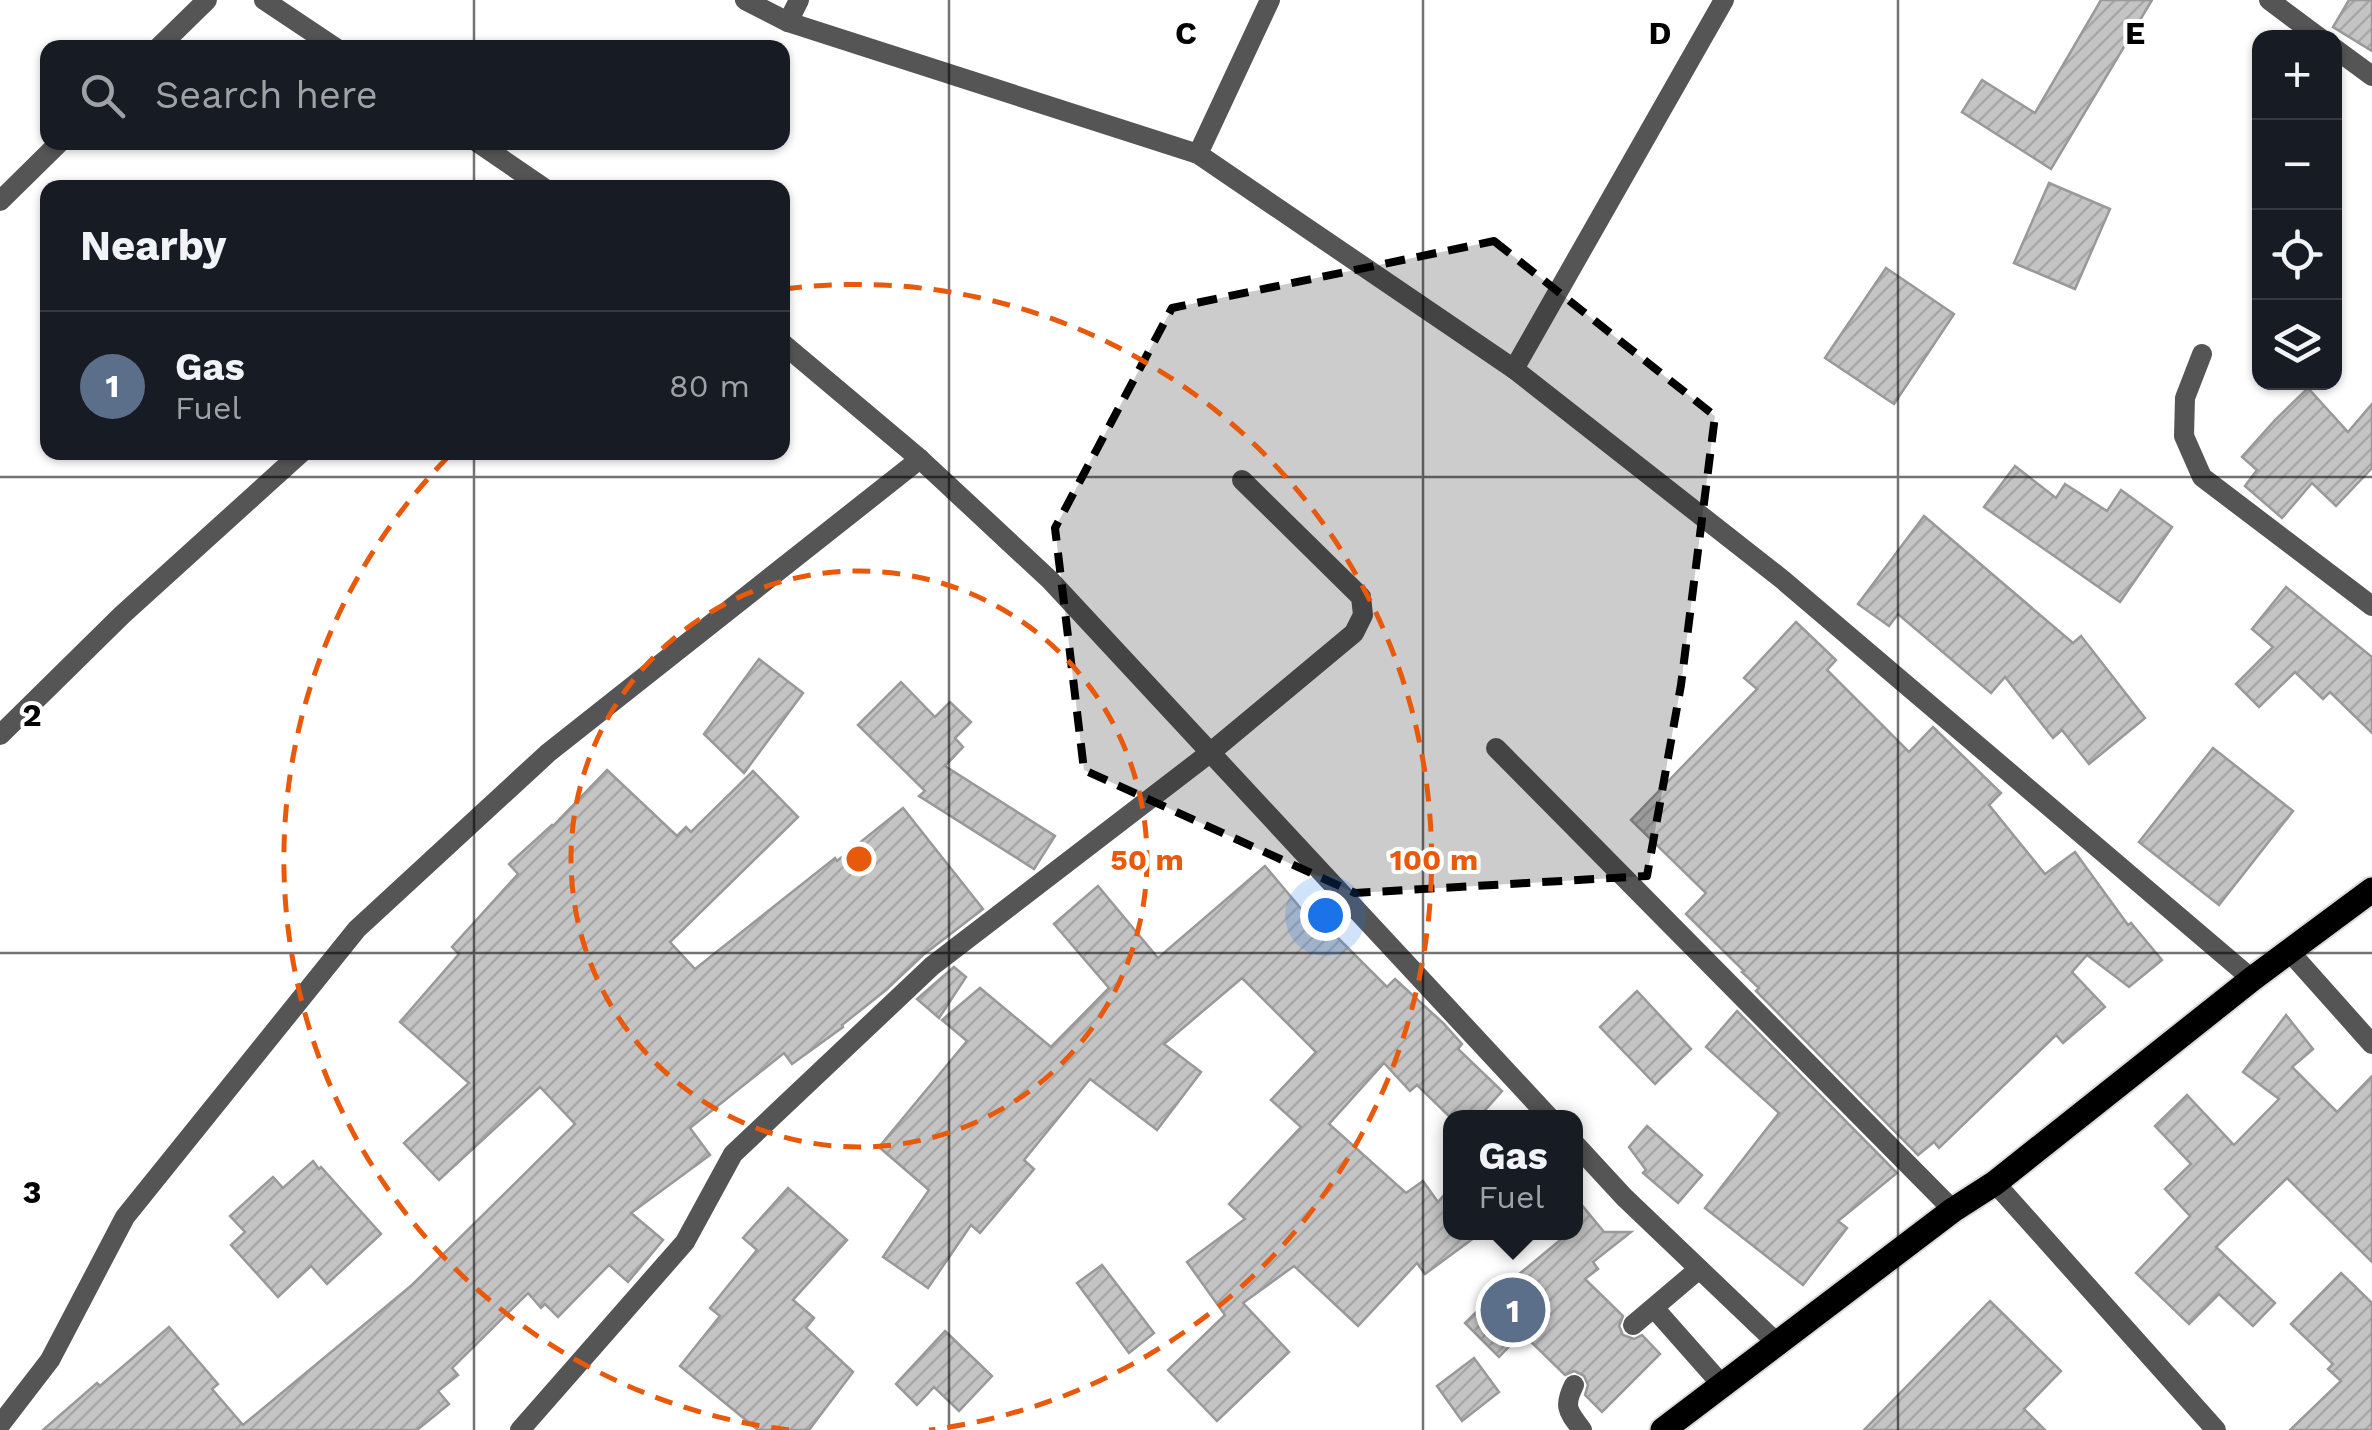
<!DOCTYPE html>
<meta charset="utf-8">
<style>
:root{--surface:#171b24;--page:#20242c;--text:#f1f3f6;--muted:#9ea1a6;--line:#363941;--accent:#b45309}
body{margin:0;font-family:"Work Sans",sans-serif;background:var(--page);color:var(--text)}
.controls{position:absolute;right:30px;top:30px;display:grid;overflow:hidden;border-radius:20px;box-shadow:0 2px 8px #0004}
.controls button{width:90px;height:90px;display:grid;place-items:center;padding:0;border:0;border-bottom:2px solid var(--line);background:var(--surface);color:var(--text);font:50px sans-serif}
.you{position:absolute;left:1325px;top:915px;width:35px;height:35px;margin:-25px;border:8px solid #fff;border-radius:50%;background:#1a73e8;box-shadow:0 0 0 15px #1a73e833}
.badge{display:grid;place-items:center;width:65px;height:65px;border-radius:50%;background:var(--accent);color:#fff;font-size:32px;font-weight:700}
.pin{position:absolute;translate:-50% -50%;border:5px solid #fff;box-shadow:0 2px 10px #0006}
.popup{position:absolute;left:1443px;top:1110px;width:140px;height:130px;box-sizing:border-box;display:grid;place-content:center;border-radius:20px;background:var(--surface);filter:drop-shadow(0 2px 8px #0005);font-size:32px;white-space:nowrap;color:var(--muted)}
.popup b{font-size:38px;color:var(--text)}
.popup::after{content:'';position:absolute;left:50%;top:100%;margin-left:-20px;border:20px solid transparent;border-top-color:var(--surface)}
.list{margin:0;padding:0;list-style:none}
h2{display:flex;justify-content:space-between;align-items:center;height:130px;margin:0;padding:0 40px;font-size:42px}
h2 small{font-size:32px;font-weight:400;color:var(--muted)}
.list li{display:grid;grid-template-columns:65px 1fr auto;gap:30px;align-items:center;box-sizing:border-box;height:150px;padding:0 40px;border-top:2px solid var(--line)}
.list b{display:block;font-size:38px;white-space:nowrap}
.list p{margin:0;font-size:32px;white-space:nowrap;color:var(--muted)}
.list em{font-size:32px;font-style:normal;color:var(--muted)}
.icon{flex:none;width:55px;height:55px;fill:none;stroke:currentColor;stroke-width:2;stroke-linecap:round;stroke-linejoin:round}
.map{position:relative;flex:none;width:2372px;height:1430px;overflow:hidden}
.search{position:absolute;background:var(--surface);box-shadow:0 2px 8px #0004;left:40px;top:40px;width:750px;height:110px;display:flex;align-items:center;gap:25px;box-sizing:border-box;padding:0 35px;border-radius:20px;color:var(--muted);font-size:38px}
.panel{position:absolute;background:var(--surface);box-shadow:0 2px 8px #0004;left:40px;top:180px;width:750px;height:280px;border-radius:20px}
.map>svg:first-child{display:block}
.building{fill:url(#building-hatch);stroke:#999;stroke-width:2.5}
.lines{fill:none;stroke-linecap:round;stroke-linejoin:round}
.primary-casing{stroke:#dbdbdb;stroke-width:29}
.service{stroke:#555;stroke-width:20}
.minor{stroke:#555;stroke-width:20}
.primary{stroke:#000;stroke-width:25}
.marked{fill:#000;fill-opacity:0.2;stroke:#000;stroke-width:8;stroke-dasharray:20 12;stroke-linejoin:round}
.grid{fill:none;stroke:#000;stroke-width:2.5;stroke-opacity:0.55}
.ring{fill:none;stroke:#e8590c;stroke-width:5;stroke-dasharray:18 12}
.grid-label{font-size:32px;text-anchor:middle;font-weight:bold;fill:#000;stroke:#fff;stroke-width:8;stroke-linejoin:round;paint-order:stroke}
.centre{fill:#e8590c;stroke:#fff;stroke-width:5}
.ring-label{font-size:30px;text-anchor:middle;font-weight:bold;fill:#e8590c;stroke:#fff;stroke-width:8;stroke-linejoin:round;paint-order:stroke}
</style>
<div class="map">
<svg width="2372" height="1430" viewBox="0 0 2372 1430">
<defs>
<pattern id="building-hatch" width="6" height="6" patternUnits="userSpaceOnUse" patternTransform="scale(2.5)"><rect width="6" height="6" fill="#c4c4c4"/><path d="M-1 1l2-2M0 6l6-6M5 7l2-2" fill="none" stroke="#a7a7a7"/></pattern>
</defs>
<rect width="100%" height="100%" fill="#fff"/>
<g class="building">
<path d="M 2101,0 L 2152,0 L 2051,169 L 1962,112 L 1982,80 L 2035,113 Z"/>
<path d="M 2349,0 L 2372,0 L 2372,51 L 2333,27 Z"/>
<path d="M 2049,183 L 2110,209 L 2075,289 L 2014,263 Z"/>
<path d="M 1886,268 L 1954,314 L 1894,404 L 1825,358 Z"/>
<path d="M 2308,388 L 2348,432 L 2372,404 L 2372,468 L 2336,506 L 2312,483 L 2282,518 L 2245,486 L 2257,470 L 2242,457 L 2275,420 Z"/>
<path d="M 2015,466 L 2056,498 L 2065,484 L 2107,511 L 2121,490 L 2172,527 L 2120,602 L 1984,507 Z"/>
<path d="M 1924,516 L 2073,643 L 2081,636 L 2145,718 L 2089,764 L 2062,730 L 2053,738 L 2005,677 L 1991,693 L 1898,614 L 1889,626 L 1858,604 Z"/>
<path d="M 2286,587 L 2372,657 L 2372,733 L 2330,692 L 2323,699 L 2295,672 L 2259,707 L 2236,684 L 2273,647 L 2252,629 Z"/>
<path d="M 1796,622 L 1836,660 L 1827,670 L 1909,752 L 1933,727 L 2001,793 L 1989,805 L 2045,874 L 2075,852 L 2128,925 L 2131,923 L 2162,960 L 2129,987 L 2087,955 L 2072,972 L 2105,1007 L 2063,1043 L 2056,1035 L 1939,1148 L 1934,1142 L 1918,1155 L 1756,991 L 1759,988 L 1742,972 L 1744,971 L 1686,914 L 1706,893 L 1631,820 L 1757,689 L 1744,678 Z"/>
<path d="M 759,659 L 803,693 L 744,773 L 704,734 Z"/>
<path d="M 901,682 L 935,717 L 950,702 L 971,722 L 955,738 L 963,747 L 945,766 L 1055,836 L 1034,869 L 919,796 L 925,791 L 858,725 Z"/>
<path d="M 2213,748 L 2293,811 L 2219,905 L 2139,842 Z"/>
<path d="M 607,770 L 677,836 L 686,827 L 691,832 L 753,771 L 798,817 L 670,942 L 695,969 L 835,858 L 837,861 L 903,808 L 983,909 L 923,955 L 886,990 L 842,1025 L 843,1027 L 792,1064 L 784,1053 L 690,1128 L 710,1155 L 631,1213 L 663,1240 L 628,1282 L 609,1265 L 558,1317 L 545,1304 L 541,1308 L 528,1293 L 452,1368 L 458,1375 L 438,1391 L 449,1404 L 417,1430 L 43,1430 L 97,1383 L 100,1386 L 169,1327 L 218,1384 L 212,1389 L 243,1425 L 412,1285 L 575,1124 L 540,1087 L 439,1180 L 404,1143 L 469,1083 L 400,1022 L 459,954 L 452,947 L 518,874 L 509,864 L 552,825 L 553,826 Z"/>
<path d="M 1265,866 L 1324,936 L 1330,930 L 1387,987 L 1395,979 L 1443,1023 L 1462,1044 L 1458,1049 L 1502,1091 L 1478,1118 L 1451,1118 L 1417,1085 L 1410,1091 L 1384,1063 L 1329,1124 L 1406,1193 L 1423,1181 L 1438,1202 L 1450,1188 L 1450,1232 L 1482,1232 L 1425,1274 L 1417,1263 L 1358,1326 L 1294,1266 L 1243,1303 L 1289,1352 L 1217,1421 L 1168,1370 L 1225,1315 L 1187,1262 L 1245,1219 L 1229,1204 L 1301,1127 L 1271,1100 L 1316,1052 L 1242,978 L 1164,1044 L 1201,1072 L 1157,1130 L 1090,1079 L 1024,1160 L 1034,1169 L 980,1233 L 971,1225 L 928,1288 L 883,1257 L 929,1190 L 879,1147 L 967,1041 L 942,1020 L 980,988 L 1051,1047 L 1109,988 L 1054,924 L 1098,886 L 1158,958 Z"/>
<path d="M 954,967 L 966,977 L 939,1018 L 917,999 Z"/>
<path d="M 1637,991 L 1691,1049 L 1655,1084 L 1600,1027 Z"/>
<path d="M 1737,1011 L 1897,1173 L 1838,1221 L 1847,1228 L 1803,1285 L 1705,1208 L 1779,1113 L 1706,1047 Z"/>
<path d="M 2286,1015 L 2313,1049 L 2292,1067 L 2337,1112 L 2372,1076 L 2372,1262 L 2287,1178 L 2216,1247 L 2275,1303 L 2253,1326 L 2219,1294 L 2189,1324 L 2136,1273 L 2190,1216 L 2165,1189 L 2191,1164 L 2155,1126 L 2187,1095 L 2234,1145 L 2279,1099 L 2243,1072 Z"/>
<path d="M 1647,1126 L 1702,1175 L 1678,1203 L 1643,1173 L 1646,1170 L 1629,1147 Z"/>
<path d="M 313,1161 L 319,1169 L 321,1167 L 381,1234 L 327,1284 L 311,1266 L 278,1297 L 231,1245 L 245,1232 L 230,1216 L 273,1177 L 283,1188 Z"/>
<path d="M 788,1188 L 847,1240 L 793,1300 L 814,1318 L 806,1328 L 853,1372 L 809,1430 L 758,1430 L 680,1366 L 720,1316 L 710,1308 L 757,1250 L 743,1238 Z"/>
<path d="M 1576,1198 L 1604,1232 L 1631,1232 L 1593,1262 L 1598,1269 L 1585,1279 L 1623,1316 L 1619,1326 L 1623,1335 L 1634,1339 L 1642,1335 L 1660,1354 L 1602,1412 L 1585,1395 L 1588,1385 L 1584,1376 L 1574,1371 L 1565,1375 L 1522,1333 L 1499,1357 L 1465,1323 L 1495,1294 L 1570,1232 L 1576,1232 Z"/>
<path d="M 1102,1265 L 1154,1333 L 1129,1353 L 1077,1283 Z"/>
<path d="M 2341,1273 L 2372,1303 L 2372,1430 L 2290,1430 L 2341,1381 L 2328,1369 L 2333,1364 L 2291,1324 Z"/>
<path d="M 1990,1301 L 2061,1371 L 2024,1409 L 2045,1430 L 1864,1430 Z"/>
<path d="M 945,1331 L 992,1376 L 959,1411 L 934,1387 L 917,1405 L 896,1384 Z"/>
<path d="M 1474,1358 L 1499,1392 L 1462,1421 L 1437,1386 Z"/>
</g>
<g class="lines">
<defs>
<path id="primary" d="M 1663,1430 L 1953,1210 L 1995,1183 L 2252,979 L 2372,890"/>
</defs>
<use href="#primary" class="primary-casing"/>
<g class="service">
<path d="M 1654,1308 L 1723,1386"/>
<path d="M 1633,1325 L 1699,1269"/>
<path d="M 1574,1385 C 1563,1407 1568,1411 1582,1430"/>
</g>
<g class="minor">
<path d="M 264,0 L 336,48"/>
<path d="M 745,0 L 788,22 L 1198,154 L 1514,369 L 1783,580 L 2252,979"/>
<path d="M 2269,0 L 2320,38"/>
<path d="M 788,22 L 799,0"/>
<path d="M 158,48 L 207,0"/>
<path d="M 2334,48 L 2372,76"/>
<path d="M 477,142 L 544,188"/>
<path d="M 1198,154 L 1270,0"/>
<path d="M 0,201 L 60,142"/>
<path d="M 782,343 L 920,459 L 1050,580 L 1550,1118"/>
<path d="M 2202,354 L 2185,398 L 2184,436 L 2202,477 L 2372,606"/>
<path d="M 1514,369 L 1724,0"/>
<path d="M 0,735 L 122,615 L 302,452"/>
<path d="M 1496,748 L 1953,1210"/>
<path d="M 2289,951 L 2372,1044"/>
<path d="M 1576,1145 L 1624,1197 L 1779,1345"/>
<path d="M 1995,1183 L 2216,1430"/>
<path d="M 0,1425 L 50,1360 L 125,1217 L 357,929 L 548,753 L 920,459"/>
<path d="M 520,1430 L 685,1242 L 733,1154 L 932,966 L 1211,752 L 1354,633 L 1363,615 L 1361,597 L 1242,480"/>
</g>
<use href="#primary" class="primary"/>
</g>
<path class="marked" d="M 1494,241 L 1715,416 L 1681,685 L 1647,876 L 1355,893 L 1084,770 L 1055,528 L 1172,308 Z"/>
<path class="grid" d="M 474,0 L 474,48M 949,0 L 949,1430M 1423,0 L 1423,1430M 1898,0 L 1898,1430M 474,142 L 474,188M 474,452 L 474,1430M 0,477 L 2372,477M 0,953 L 2372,953"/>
<g class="ring">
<circle cx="859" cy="859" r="288"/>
<path d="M789 1430A575 575 0 0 1 449 456M784 289A575 575 0 1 1 929 1430"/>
</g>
<g class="grid-label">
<text x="1186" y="44">C</text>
<text x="1660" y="44">D</text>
<text x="2135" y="44">E</text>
<text x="32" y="726">2</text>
<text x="32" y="1203">3</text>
</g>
<circle cx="859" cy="859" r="15" class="centre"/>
<g class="ring-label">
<text x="1147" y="870">50 m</text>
<text x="1434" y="870">100 m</text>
</g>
</svg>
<div class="controls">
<button>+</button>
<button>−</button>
<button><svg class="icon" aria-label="locate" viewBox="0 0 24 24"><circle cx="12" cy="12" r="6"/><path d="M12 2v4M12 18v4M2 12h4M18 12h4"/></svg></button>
<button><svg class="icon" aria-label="layers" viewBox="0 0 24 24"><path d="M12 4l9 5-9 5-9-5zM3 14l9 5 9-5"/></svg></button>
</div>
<div class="you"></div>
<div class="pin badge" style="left:1513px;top:1310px;background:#5c6f8a">1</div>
<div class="popup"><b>Gas</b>Fuel</div>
<div class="search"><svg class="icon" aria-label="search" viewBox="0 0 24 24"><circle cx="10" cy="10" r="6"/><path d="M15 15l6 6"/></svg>Search here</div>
<section class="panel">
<h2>Nearby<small></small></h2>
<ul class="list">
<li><span class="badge" style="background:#5c6f8a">1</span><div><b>Gas</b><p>Fuel</p></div><em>80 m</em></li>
</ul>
</section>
</div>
